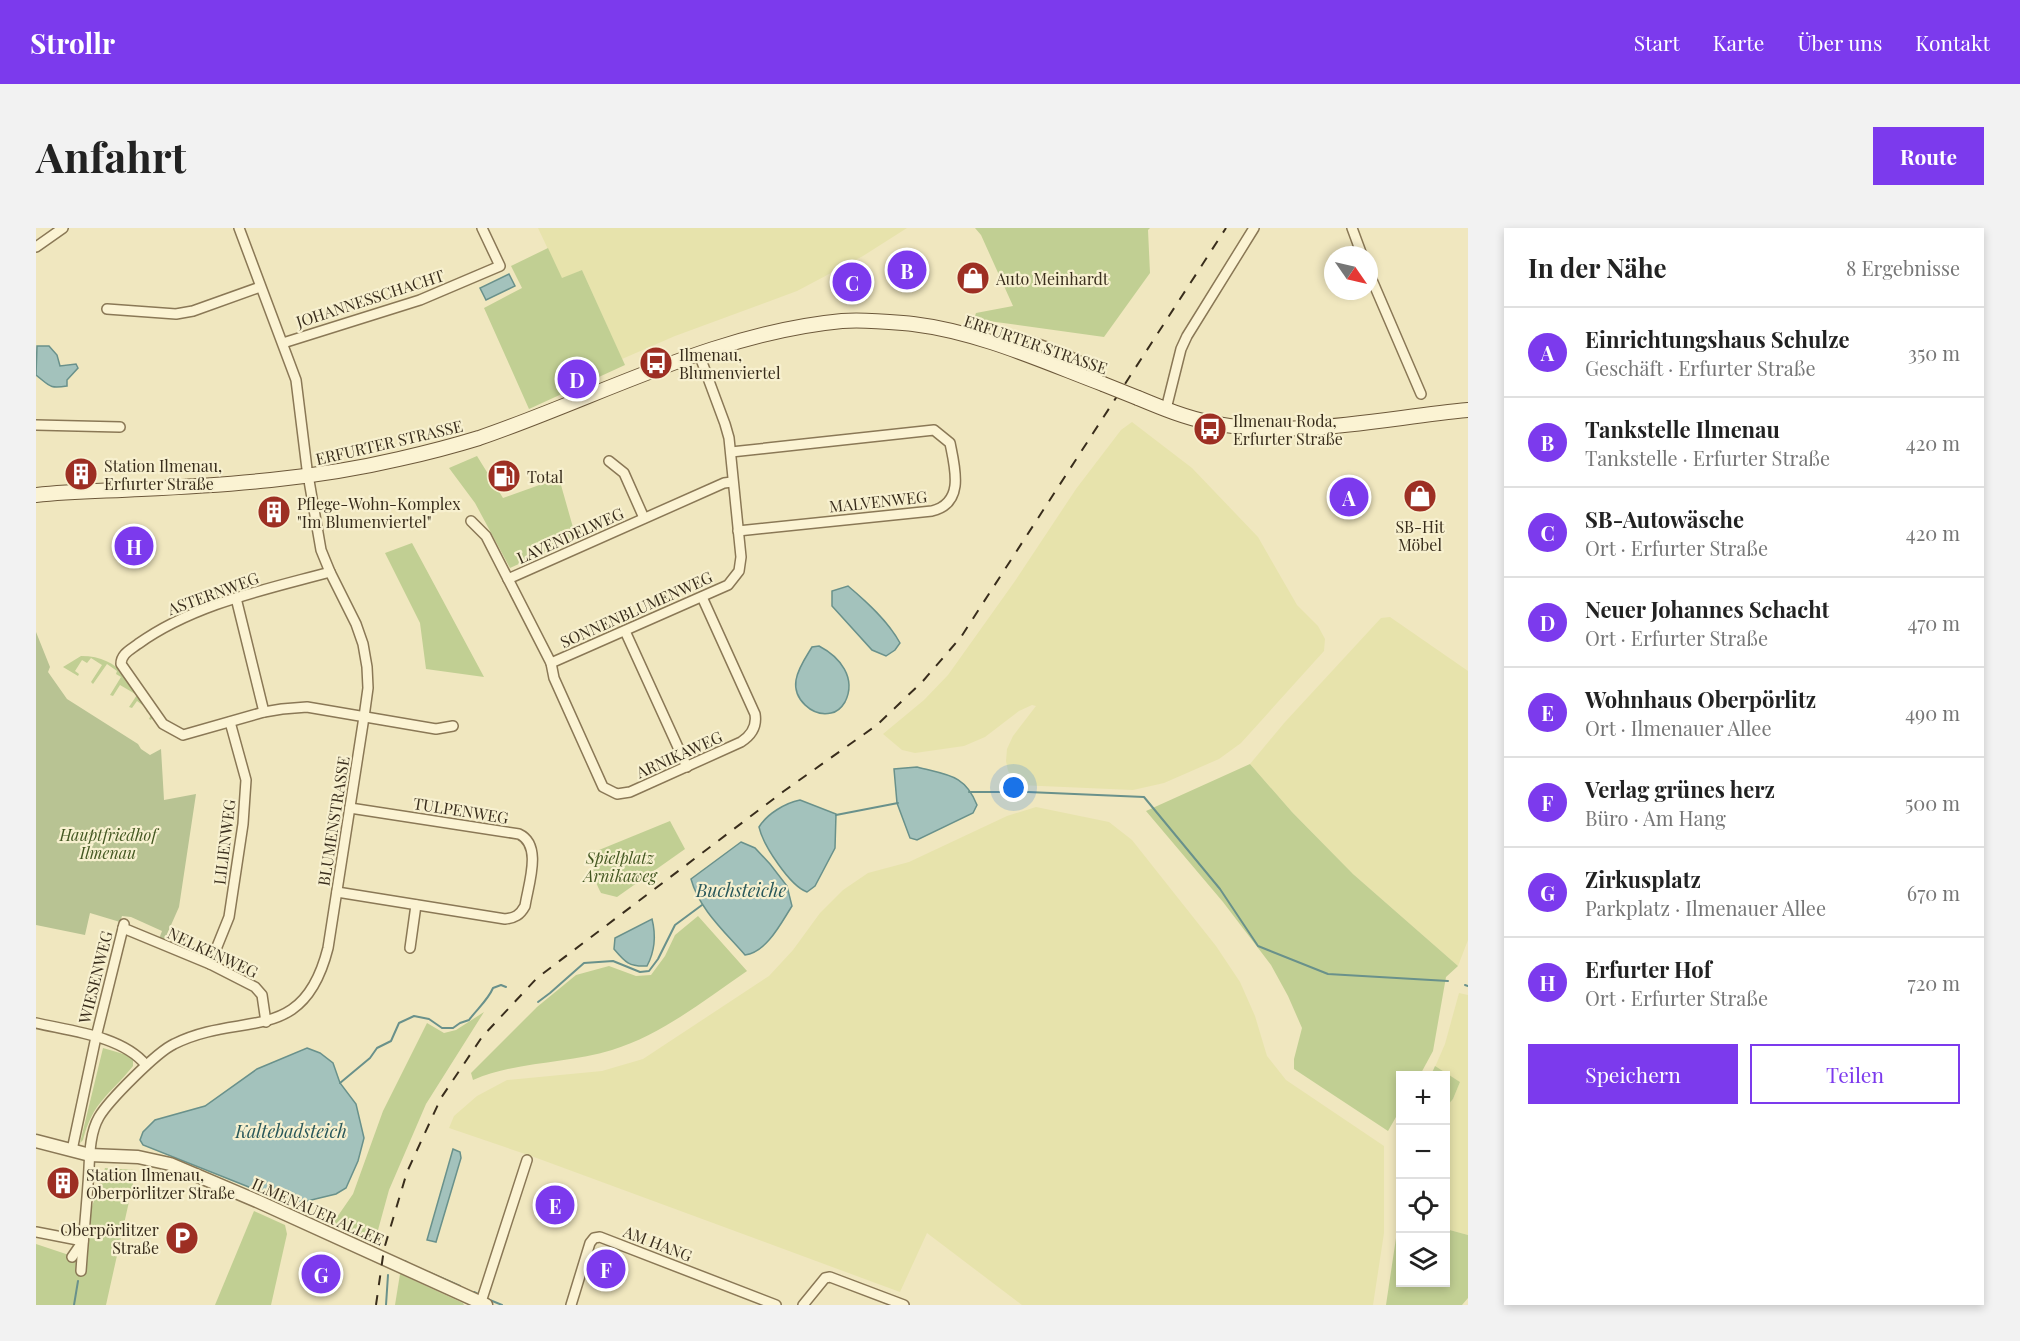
<!DOCTYPE html>
<html lang="de">
<meta charset="utf-8">
<style>
:root{--surface:#fff;--page:#f2f2f2;--text:#222;--muted:#767676;--line:#e0e0e0;--accent:#7c3aed}
body{margin:0;font-family:"Playfair Display",serif;background:var(--page);color:var(--text)}
.controls{position:absolute;right:18px;bottom:18px;display:grid;overflow:hidden;border-radius:0px;box-shadow:0 3px 9px #0003}
.controls button{width:54px;height:54px;display:grid;place-items:center;padding:0;border:0;border-bottom:2px solid var(--line);background:var(--surface);color:var(--text);font:30px sans-serif}
.compass{position:absolute;left:1288px;top:18px;width:54px;height:54px;border-radius:50%;background:var(--surface);box-shadow:0 3px 9px #0003;rotate:124deg}
.you{position:absolute;left:978px;top:560px;width:21px;height:21px;margin:-15px;border:4px solid #fff;border-radius:50%;background:#1a73e8;box-shadow:0 0 0 9px #1a73e833}
.badge{display:grid;place-items:center;width:39px;height:39px;border-radius:50%;background:var(--accent);color:#fff;font-size:20px;font-weight:700}
.pin{position:absolute;translate:-50% -50%;border:3px solid #fff;box-shadow:0 2px 6px #0006}
.list{margin:0;padding:0;list-style:none}
h2{display:flex;justify-content:space-between;align-items:center;height:78px;margin:0;padding:0 24px;font-size:26px}
h2 small{font-size:20px;font-weight:400;color:var(--muted)}
.list li{display:grid;grid-template-columns:39px 1fr auto;gap:18px;align-items:center;box-sizing:border-box;height:90px;padding:0 24px;border-top:2px solid var(--line)}
.list b{display:block;font-size:22px;white-space:nowrap}
.list p{margin:0;font-size:20px;white-space:nowrap;color:var(--muted)}
.list em{font-size:20px;font-style:normal;color:var(--muted)}
.actions{display:flex;gap:12px;padding:18px 24px}
.actions a{flex:1;padding:14px 0;border:2px solid var(--accent);border-radius:0px;text-align:center;font-size:21px;color:var(--accent)}
.actions .main{background:var(--accent);color:#fff}
.icon{flex:none;width:33px;height:33px;fill:none;stroke:currentColor;stroke-width:2;stroke-linecap:round;stroke-linejoin:round}
.map{position:relative;flex:none;width:1432px;height:1077px;overflow:hidden;border-radius:0px}
header{display:flex;align-items:center;gap:36px;box-sizing:border-box;height:84px;padding:0 30px;background:var(--accent);color:#fff}
header strong{font-size:28px}
nav{display:flex;gap:33px;margin-inline-start:auto;font-size:21px}
.intro{display:flex;align-items:center;justify-content:space-between;box-sizing:border-box;height:144px;padding:0 36px}
h1{margin:0;font-size:42px}
.button{padding:15px 27px;border-radius:0px;background:var(--accent);color:#fff;font-size:21px;font-weight:700}
main{display:flex;gap:36px;padding:0 36px}
aside{flex:1;background:var(--surface);border-radius:0px;box-shadow:0 3px 9px #0003}
.map>svg:first-child{display:block}
.farmland{fill:#e7e3ac}
.green{fill:#c1cf93}
.cemetery{fill:#b8c393}
.water{fill:#a3c2bc;stroke:#69918b;stroke-width:1.5}
.lines{fill:none;stroke-linecap:round;stroke-linejoin:round}
.stream{stroke:#69918b;stroke-width:2}
.minor-casing{stroke:#8a7856;stroke-width:12}
.tertiary-casing{stroke:#8a7856;stroke-width:15}
.secondary-casing{stroke:#6c583a;stroke-width:16}
.minor{stroke:#fbf3d3;stroke-width:9}
.tertiary{stroke:#fbf3d3;stroke-width:12}
.secondary{stroke:#fbf3d3;stroke-width:14}
.rail{stroke:#392d1c;stroke-width:2;stroke-dasharray:10 10;stroke-linecap:butt}
.secondary-bridge-casing{stroke:#6c583a;stroke-width:16;stroke-linecap:butt}
.secondary-bridge{stroke:#fbf3d3;stroke-width:14}
.labels{text-anchor:middle;dominant-baseline:central;stroke-width:4.5;stroke-linejoin:round;paint-order:stroke}
.poi-label{font-size:16px;fill:#392d1c;stroke:#f7f0cf;text-anchor:start}
.street-label{font-size:16px;fill:#392d1c;stroke:#f7f0cf}
.park-label{font-size:16px;font-style:italic;fill:#435721;stroke:#f7f0cf}
.water-label{font-size:18px;font-style:italic;fill:#2a585a;stroke:#f7f0cf}
</style>
<header>
<strong>Strollr</strong>
<nav><a>Start</a><a>Karte</a><a>Über uns</a><a>Kontakt</a></nav>
</header>
<div class="intro"><h1>Anfahrt</h1><a class="button">Route</a></div>
<main>
<div class="map">
<svg width="1432" height="1077" viewBox="0 0 1432 1077">
<rect width="100%" height="100%" fill="#f0e7bf"/>
<g class="farmland">
<path d="M 502,0 L 871,0 L 827,28 L 761,63 L 639,108 L 586,131 L 546,42 L 526,51 Z"/>
<path d="M 1096,194 L 1156,240 L 1222,309 L 1261,377 L 1282,398 L 1289,411 L 1288,423 L 1205,515 L 1183,531 L 1128,555 L 1097,562 L 982,557 L 972,543 L 970,533 L 971,521 L 977,508 L 1000,478 L 996,477 L 983,483 L 949,509 L 928,518 L 879,525 L 866,522 L 847,506 L 888,472 L 912,447 L 979,353 L 1040,261 L 1085,202 Z"/>
<path d="M 1354,389 L 1432,443 L 1432,712 L 1422,738 L 1317,646 L 1256,584 L 1214,536 L 1249,494 L 1345,390 Z"/>
<path d="M 1000,579 L 1073,594 L 1096,612 L 1180,718 L 1204,754 L 1219,788 L 1231,828 L 1250,852 L 1348,918 L 1348,1005 L 1337,1077 L 986,1077 L 891,1005 L 864,1064 L 498,929 L 413,900 L 418,888 L 441,868 L 471,852 L 566,843 L 607,831 L 733,748 L 757,722 L 784,685 L 807,662 L 832,645 L 873,634 L 971,588 Z"/>
<path d="M 1423,765 L 1432,767 L 1432,1007 L 1410,1001 L 1410,879 L 1417,871 L 1424,854 L 1399,839 L 1409,816 Z"/>
</g>
<g class="green">
<path d="M 939,0 L 1114,0 L 1112,2 L 1114,45 L 1068,109 L 938,91 L 940,85 L 977,78 L 945,7 Z"/>
<path d="M 512,20 L 526,50 L 546,42 L 589,137 L 493,181 L 448,80 L 486,60 L 475,38 Z"/>
<path d="M 441,228 L 467,270 L 523,250 L 540,310 L 474,340 L 439,275 L 413,240 Z"/>
<path d="M 376,315 L 448,449 L 390,441 L 384,395 L 349,325 Z"/>
<path d="M 45,428 C 86,428 96,458 117,488 L 115,492 L 113,491 L 115,487 L 110,483 L 112,481 L 101,473 L 96,480 L 93,479 L 101,467 L 84,457 L 77,468 L 74,467 L 85,449 L 80,446 L 81,443 L 71,436 L 57,456 L 55,454 L 66,437 L 55,430 L 51,435 L 46,432 L 39,443 L 43,446 L 42,448 L 27,439 Z"/>
<path d="M 1214,536 L 1256,584 L 1317,646 L 1422,738 L 1410,749 L 1397,823 L 1384,847 L 1364,848 L 1364,882 L 1352,903 L 1258,841 L 1258,831 L 1266,800 L 1252,768 L 1235,737 L 1187,674 L 1110,583 Z"/>
<path d="M 634,593 L 649,621 L 581,669 L 565,665 C 557,650 554,638 563,622 Z"/>
<path d="M 662,688 L 711,743 C 667,773 627,806 576,822 C 531,836 481,833 437,852 L 435,845 L 501,779 L 540,747 L 573,738 L 600,748 L 615,747 L 629,728 L 639,707 Z"/>
<path d="M 448,784 L 390,876 L 353,962 L 339,1013 L 297,995 L 317,966 L 347,883 L 391,795 L 408,805 L 420,802 Z"/>
<path d="M 67,820 L 91,827 L 97,832 L 97,838 C 73,868 57,873 47,912 L 44,915 Z"/>
<path d="M 1399,838 L 1424,854 L 1417,871 L 1410,879 L 1410,848 L 1395,847 Z"/>
<path d="M 1364,922 L 1364,1054 L 1410,1054 L 1410,1001 L 1432,1007 L 1432,1070 L 1426,1077 L 1350,1077 L 1360,1010 L 1360,960 Z"/>
<path d="M 69,940 L 100,942 L 70,1077 L 0,1077 L 0,1016 L 39,1029 Z"/>
<path d="M 218,983 L 249,997 L 251,1006 L 235,1077 L 179,1077 Z"/>
<path d="M 364,1046 L 427,1075 L 428,1077 L 359,1077 Z"/>
</g>
<path class="cemetery" d="M 0,404 L 14,439 L 12,444 L 31,471 L 102,516 L 105,521 L 114,527 L 125,521 L 128,572 L 160,566 L 143,679 L 128,713 L 123,711 L 126,703 L 95,689 L 86,688 L 84,694 L 54,685 L 49,707 L 0,697 Z"/>
<g class="water">
<path d="M 473,46 L 479,58 L 450,72 L 444,60 Z"/>
<path d="M 1,118 L 13,118 L 21,127 L 24,138 L 40,136 L 42,140 L 31,152 L 31,158 C 13,161 14,158 0,147 Z"/>
<path d="M 812,358 C 831,374 852,393 864,415 L 859,422 L 850,428 L 836,422 L 796,378 L 796,363 Z"/>
<path d="M 783,418 C 804,429 821,450 809,474 C 806,479 801,484 795,485 C 776,489 757,471 760,452 C 762,440 770,429 776,419 Z"/>
<path d="M 881,539 C 911,547 929,546 941,577 L 937,585 L 881,612 L 874,610 L 861,575 L 858,541 Z"/>
<path d="M 764,572 L 800,586 L 799,620 L 779,658 L 771,664 C 754,658 727,617 723,599 C 731,586 749,575 764,572 Z"/>
<path d="M 705,614 L 719,620 L 734,636 L 751,658 L 756,678 C 745,695 731,724 709,727 C 689,704 663,681 655,651 Z"/>
<path d="M 616,691 C 620,707 619,723 611,738 C 593,739 589,734 578,721 L 579,710 Z"/>
<path d="M 271,820 L 284,825 L 297,835 L 304,855 L 320,876 L 328,910 L 322,933 L 310,960 L 300,966 L 267,974 L 243,971 L 107,917 L 104,912 L 107,904 L 119,892 L 169,878 L 221,841 Z"/>
<path d="M 417,921 L 424,924 L 425,930 L 400,1014 L 391,1012 Z"/>
</g>
<g class="lines">
<g class="stream">
<path d="M 933,564 L 992,564 L 1108,569 L 1184,661 L 1222,718 L 1292,746 L 1412,753"/>
<path d="M 800,587 L 862,575"/>
<path d="M 1429,757 L 1432,758"/>
<path d="M 502,774 L 514,765 L 548,735 L 577,733 L 604,744 L 613,743 L 622,731 L 639,697 L 666,677"/>
<path d="M 304,855 L 334,830 L 341,820 L 355,813 L 363,795 L 378,788 L 393,791 L 406,800 L 417,800 L 424,795 L 433,792 C 441,781 452,772 457,760 L 465,757 L 470,759"/>
<path d="M 369,1033 L 374,1036"/>
<path d="M 392,1044 L 424,1058"/>
<path d="M 438,1064 L 444,1067"/>
<path d="M 449,1070 L 466,1077"/>
<path d="M 38,1077 L 42,1053"/>
<path d="M 350,1077 L 352,1047"/>
</g>
<defs>
<g id="minor">
<path d="M 1316,0 L 1326,27"/>
<path d="M 0,19 L 27,0"/>
<path d="M 1333,45 L 1385,166"/>
<path d="M 71,81 L 140,86 L 157,83 L 224,59"/>
<path d="M 247,115 L 384,72 L 464,38 L 446,0"/>
<path d="M 976,121 L 990,112 C 1015,120 1040,129 1062,144 L 1061,154"/>
<path d="M 1130,181 L 1145,121 L 1151,108 L 1218,0"/>
<path d="M 0,197 L 84,199"/>
<path d="M 695,224 L 898,202 L 914,215 C 919,240 929,275 896,283 L 702,303"/>
<path d="M 573,233 L 588,245 L 608,290"/>
<path d="M 435,293 L 450,308 L 515,435 L 518,450 L 567,559 L 581,566 L 594,564 L 705,514 C 716,507 721,498 719,486 L 666,369"/>
<path d="M 294,344 C 228,362 158,376 102,416 C 94,422 85,426 85,436 L 127,496 L 147,507 L 228,484 L 246,481 L 271,479 L 400,501 L 417,498"/>
<path d="M 472,351 L 688,255 L 696,254"/>
<path d="M 200,370 L 228,484"/>
<path d="M 589,403 L 651,539"/>
<path d="M 515,435 L 692,357 L 703,343 L 705,329 L 693,210 L 689,196 L 663,126"/>
<path d="M 301,664 L 469,691 C 479,690 484,687 489,678 C 492,657 507,617 483,606 L 314,580"/>
<path d="M 87,700 L 174,736 L 219,759 L 226,767 L 230,794"/>
<path d="M 374,720 L 380,677"/>
<path d="M 174,736 L 193,689 L 207,596 L 210,552 L 194,494"/>
<path d="M 0,795 C 35,803 86,808 110,837"/>
<path d="M 36,922 L 60,809 L 88,696"/>
<path d="M 0,1004 L 47,1013 L 36,1029"/>
<path d="M 45,1043 C 47,1014 50,985 52,956 C 54,935 52,908 63,889 C 73,872 121,824 138,816 C 206,782 267,819 292,720 L 328,489 L 332,460 L 331,439 L 327,416 L 320,396 L 294,344 L 285,322 L 271,241 L 260,152 L 203,0"/>
<path d="M 444,1077 L 491,932"/>
<path d="M 535,1077 L 554,1015 L 558,1010 L 564,1009 L 740,1077"/>
<path d="M 767,1077 L 789,1050 L 794,1049 L 868,1077"/>
</g>
<path id="tertiary" d="M 0,913 L 54,927 L 102,929 L 134,936 L 221,973 L 450,1077"/>
<g id="secondary">
<path d="M 1102,170 C 1126,180 1150,190 1176,195 C 1261,211 1347,190 1432,182"/>
<path d="M 0,267 C 35,263 70,263 105,261 C 192,257 278,251 363,231 C 390,225 417,218 443,210 C 563,169 678,105 806,93 C 829,91 854,94 877,96 C 943,104 1006,133 1067,156"/>
</g>
</defs>
<use href="#minor" class="minor-casing"/>
<use href="#tertiary" class="tertiary-casing"/>
<use href="#secondary" class="secondary-casing"/>
<use href="#minor" class="minor"/>
<use href="#tertiary" class="tertiary"/>
<use href="#secondary" class="secondary"/>
<path class="rail" d="M 340,1077 L 348,1021 L 371,944 L 405,870 L 446,809 L 501,750 L 748,563 L 841,497 L 887,453 L 925,409 L 1190,0"/>
<defs>
<path id="secondary-bridge" d="M 1067,156 L 1102,170"/>
</defs>
<use href="#secondary-bridge" class="secondary-bridge-casing"/>
<use href="#secondary-bridge" class="secondary-bridge"/>
</g>
<defs>
<symbol id="shop-disc" viewBox="-11 -11 22 22"><circle r="9.5" fill="#9d2f23" stroke="#f7f0cf"/><path d="M-5-2.5h2.3a2.7 3.5 0 0 1 5.4 0H5L5.5 6h-11ZM-1.5-2.5h3a1.5 2.3 0 0 0-3 0Z" fill="#fff"/></symbol>
<symbol id="bus-disc" viewBox="-11 -11 22 22"><circle r="9.5" fill="#9d2f23" stroke="#f7f0cf"/><path d="M-5-6H5V4H4V6H2V4H-2V6H-4V4H-5ZM-3.5-4V0h7V-4ZM-3.5 1.2v1.5H-2V1.2ZM2 1.2v1.5H3.5V1.2Z" fill="#fff"/></symbol>
<symbol id="building-disc" viewBox="-11 -11 22 22"><circle r="9.5" fill="#9d2f23" stroke="#f7f0cf"/><path d="M-4-6H4V6H1V3H-1V6H-4ZM-2.5-4.3h1.7v1.8h-1.7ZM.8-4.3h1.7v1.8H.8ZM-2.5-1h1.7V.8h-1.7ZM.8-1h1.7V.8H.8Z" fill="#fff"/></symbol>
<symbol id="fuel-disc" viewBox="-11 -11 22 22"><circle r="9.5" fill="#9d2f23" stroke="#f7f0cf"/><path d="M-5.5-6h7V0h2V4h1.3V-2.5L3-4.5l.8-.8L6-3V5H2.5V1h-1V6h-7ZM-4.2-4.7v3.2H.2V-4.7Z" fill="#fff"/></symbol>
<symbol id="parking-disc" viewBox="-11 -11 22 22"><circle r="9.5" fill="#9d2f23" stroke="#f7f0cf"/><path d="M-3.5-5.5H1a3.5 3.5 0 0 1 0 7H-1V5.5H-3.5ZM-1-3.4V-.6H.8a1.4 1.4 0 0 0 0-2.8Z" fill="#fff"/></symbol>
</defs>
<g fill-rule="evenodd">
<use href="#shop-disc" x="918" y="31" width="38" height="38"/>
<use href="#bus-disc" x="601" y="116" width="38" height="38"/>
<use href="#bus-disc" x="1155" y="182" width="38" height="38"/>
<use href="#building-disc" x="26" y="227" width="38" height="38"/>
<use href="#fuel-disc" x="449" y="229" width="38" height="38"/>
<use href="#shop-disc" x="1365" y="249" width="38" height="38"/>
<use href="#building-disc" x="219" y="265" width="38" height="38"/>
<use href="#building-disc" x="8" y="936" width="38" height="38"/>
<use href="#parking-disc" x="127" y="991" width="38" height="38"/>
</g>
<g class="labels">
<g class="poi-label">
<text x="960" y="50">Auto Meinhardt</text>
<text x="643" y="126">Ilmenau,<tspan x="643" dy="18">Blumenviertel</tspan></text>
<text x="1197" y="192">Ilmenau Roda,<tspan x="1197" dy="18">Erfurter Straße</tspan></text>
<text x="68" y="237">Station Ilmenau,<tspan x="68" dy="18">Erfurter Straße</tspan></text>
<text x="491" y="248">Total</text>
<text x="261" y="275">Pflege-Wohn-Komplex<tspan x="261" dy="18">"Im Blumenviertel"</tspan></text>
<text x="1384" y="298" text-anchor="middle">SB-Hit<tspan x="1384" dy="18">Möbel</tspan></text>
<text x="50" y="946">Station Ilmenau,<tspan x="50" dy="18">Oberpörlitzer Straße</tspan></text>
<text x="123" y="1001" text-anchor="end">Oberpörlitzer<tspan x="123" dy="18">Straße</tspan></text>
</g>
<g class="street-label">
<text transform="translate(334 70) rotate(-18)">JOHANNESSCHACHT</text>
<text transform="translate(1000 116) rotate(19)">ERFURTER STRASSE</text>
<text transform="translate(353 214) rotate(-13)">ERFURTER STRASSE</text>
<text transform="translate(842 273) rotate(-6)">MALVENWEG</text>
<text transform="translate(534 307) rotate(-24)">LAVENDELWEG</text>
<text transform="translate(177 365) rotate(-20)">ASTERNWEG</text>
<text transform="translate(600 381) rotate(-24)">SONNENBLUMENWEG</text>
<text transform="translate(643 526) rotate(-24)">ARNIKAWEG</text>
<text transform="translate(425 582) rotate(9)">TULPENWEG</text>
<text transform="translate(297 593) rotate(-81)">BLUMENSTRASSE</text>
<text transform="translate(188 614) rotate(-83)">LILIENWEG</text>
<text transform="translate(177 724) rotate(25)">NELKENWEG</text>
<text transform="translate(59 749) rotate(-76)">WIESENWEG</text>
<text transform="translate(282 983) rotate(24)">ILMENAUER ALLEE</text>
<text transform="translate(622 1015) rotate(21)">AM HANG</text>
</g>
<g class="park-label">
<text x="72" y="606">Hauptfriedhof<tspan x="72" dy="18">Ilmenau</tspan></text>
<text x="584" y="629">Spielplatz<tspan x="584" dy="18">Arnikaweg</tspan></text>
</g>
<g class="water-label">
<text x="705" y="662">Buchsteiche</text>
<text x="255" y="903">Kaltebadsteich</text>
</g>
</g>
</svg>
<div class="controls">
<button>+</button>
<button>−</button>
<button><svg class="icon" aria-label="locate" viewBox="0 0 24 24"><circle cx="12" cy="12" r="6"/><path d="M12 2v4M12 18v4M2 12h4M18 12h4"/></svg></button>
<button><svg class="icon" aria-label="layers" viewBox="0 0 24 24"><path d="M12 4l9 5-9 5-9-5zM3 14l9 5 9-5"/></svg></button>
</div>
<svg class="compass" viewBox="-18 -18 36 36"><path d="M0-13l5 13h-10z" fill="#e53935"/><path d="M0 13l5-13h-10z" fill="#767676"/></svg>
<div class="you"></div>
<div class="pin badge" style="left:1313px;top:269px">A</div>
<div class="pin badge" style="left:871px;top:42px">B</div>
<div class="pin badge" style="left:816px;top:54px">C</div>
<div class="pin badge" style="left:541px;top:151px">D</div>
<div class="pin badge" style="left:519px;top:977px">E</div>
<div class="pin badge" style="left:570px;top:1041px">F</div>
<div class="pin badge" style="left:285px;top:1046px">G</div>
<div class="pin badge" style="left:98px;top:318px">H</div>
</div>
<aside>
<h2>In der Nähe<small>8 Ergebnisse</small></h2>
<ul class="list">
<li><span class="badge">A</span><div><b>Einrichtungshaus Schulze</b><p>Geschäft · Erfurter Straße</p></div><em>350 m</em></li>
<li><span class="badge">B</span><div><b>Tankstelle Ilmenau</b><p>Tankstelle · Erfurter Straße</p></div><em>420 m</em></li>
<li><span class="badge">C</span><div><b>SB-Autowäsche</b><p>Ort · Erfurter Straße</p></div><em>420 m</em></li>
<li><span class="badge">D</span><div><b>Neuer Johannes Schacht</b><p>Ort · Erfurter Straße</p></div><em>470 m</em></li>
<li><span class="badge">E</span><div><b>Wohnhaus Oberpörlitz</b><p>Ort · Ilmenauer Allee</p></div><em>490 m</em></li>
<li><span class="badge">F</span><div><b>Verlag grünes herz</b><p>Büro · Am Hang</p></div><em>500 m</em></li>
<li><span class="badge">G</span><div><b>Zirkusplatz</b><p>Parkplatz · Ilmenauer Allee</p></div><em>670 m</em></li>
<li><span class="badge">H</span><div><b>Erfurter Hof</b><p>Ort · Erfurter Straße</p></div><em>720 m</em></li>
</ul>
<div class="actions"><a class="main">Speichern</a><a>Teilen</a></div>
</aside>
</main>
